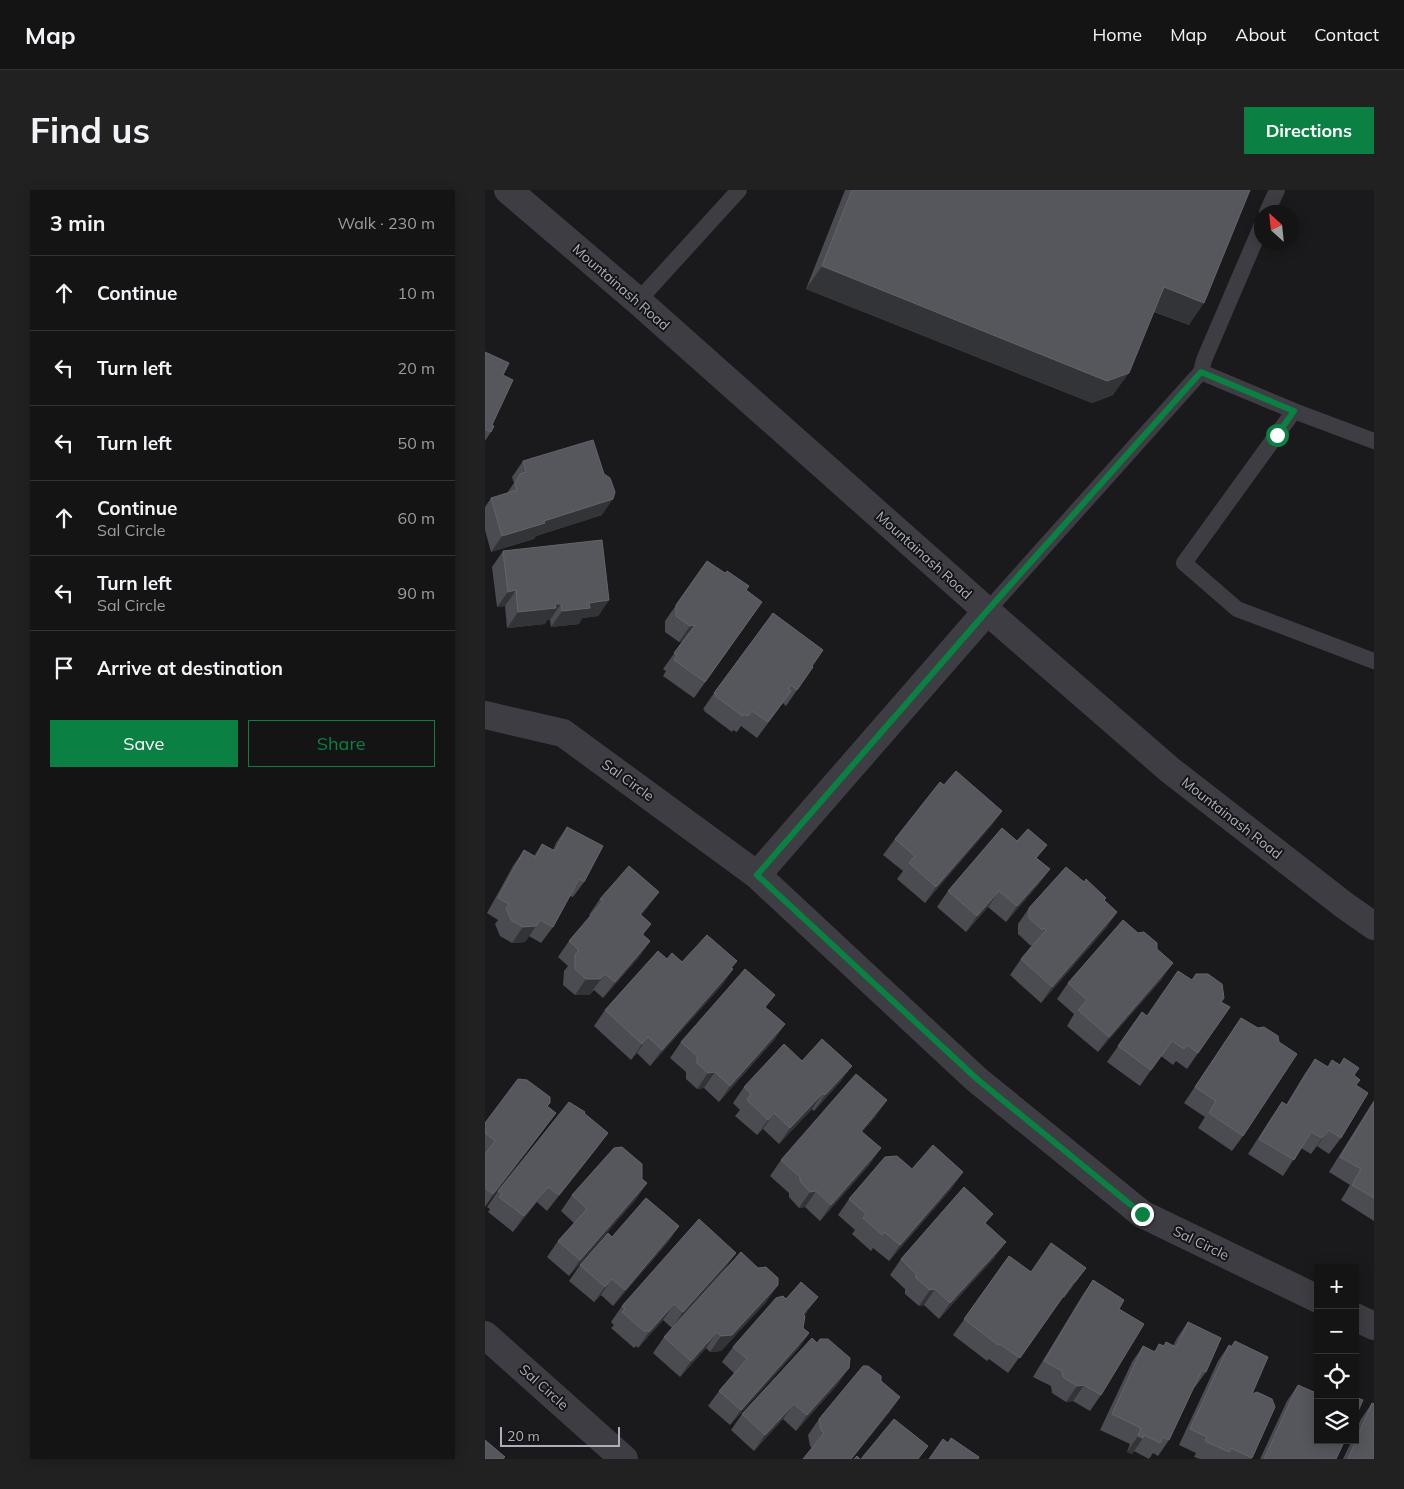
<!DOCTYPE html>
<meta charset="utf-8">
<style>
:root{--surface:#141415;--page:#212122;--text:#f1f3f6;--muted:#9d9ea0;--line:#333334;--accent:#0b8043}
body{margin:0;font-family:Mulish,sans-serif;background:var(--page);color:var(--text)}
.controls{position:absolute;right:15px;bottom:15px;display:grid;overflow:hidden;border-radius:0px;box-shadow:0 2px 12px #0003}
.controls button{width:45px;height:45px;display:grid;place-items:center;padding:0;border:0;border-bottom:1px solid var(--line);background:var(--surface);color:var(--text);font:25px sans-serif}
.compass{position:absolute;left:769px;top:15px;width:45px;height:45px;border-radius:50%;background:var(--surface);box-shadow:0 2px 12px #0003;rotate:333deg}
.scale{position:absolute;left:15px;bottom:12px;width:120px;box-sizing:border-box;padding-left:5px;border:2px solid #acb0bc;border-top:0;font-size:14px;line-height:18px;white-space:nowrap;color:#acb0bc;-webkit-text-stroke:4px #151517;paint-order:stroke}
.stop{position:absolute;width:15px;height:15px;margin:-11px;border:4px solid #0b8043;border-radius:50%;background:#fff}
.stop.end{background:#0b8043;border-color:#fff;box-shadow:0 1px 5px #0008}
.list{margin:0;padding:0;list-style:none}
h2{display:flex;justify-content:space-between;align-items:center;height:65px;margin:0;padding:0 20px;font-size:21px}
h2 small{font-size:16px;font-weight:400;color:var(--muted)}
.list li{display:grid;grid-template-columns:32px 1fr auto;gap:15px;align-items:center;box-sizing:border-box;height:75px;padding:0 20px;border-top:1px solid var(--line)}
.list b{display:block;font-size:19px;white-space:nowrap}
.list p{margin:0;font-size:16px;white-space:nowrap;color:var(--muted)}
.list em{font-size:16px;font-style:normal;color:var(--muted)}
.actions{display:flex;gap:10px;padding:15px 20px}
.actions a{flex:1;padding:11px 0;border:1px solid var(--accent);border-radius:0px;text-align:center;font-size:18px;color:var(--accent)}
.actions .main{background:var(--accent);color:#fff}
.icon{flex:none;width:28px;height:28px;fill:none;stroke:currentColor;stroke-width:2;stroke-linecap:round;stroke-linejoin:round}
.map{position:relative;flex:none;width:889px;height:1269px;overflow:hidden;border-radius:0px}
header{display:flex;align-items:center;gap:30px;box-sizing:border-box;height:70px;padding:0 25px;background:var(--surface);border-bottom:1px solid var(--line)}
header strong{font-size:24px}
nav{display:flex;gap:28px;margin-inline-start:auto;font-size:18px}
.intro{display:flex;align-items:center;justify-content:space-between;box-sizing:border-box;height:120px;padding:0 30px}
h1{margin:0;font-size:35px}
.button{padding:12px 22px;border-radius:0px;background:var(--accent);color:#fff;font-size:18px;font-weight:700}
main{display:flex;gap:30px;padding:0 30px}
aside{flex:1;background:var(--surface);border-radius:0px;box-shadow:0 2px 12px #0003}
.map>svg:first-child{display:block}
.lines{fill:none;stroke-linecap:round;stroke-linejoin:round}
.service{stroke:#3d3d43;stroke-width:16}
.minor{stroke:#3d3d43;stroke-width:28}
.tertiary{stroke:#3d3d43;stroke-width:28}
.wall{fill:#4b4c51}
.shaded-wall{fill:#333437}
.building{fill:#56575d;stroke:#63656c}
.route{stroke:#0b8043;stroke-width:6}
.labels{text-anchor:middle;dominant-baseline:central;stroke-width:4;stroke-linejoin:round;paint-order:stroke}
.street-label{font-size:14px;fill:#acb0bc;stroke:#151517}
</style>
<header>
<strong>Map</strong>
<nav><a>Home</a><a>Map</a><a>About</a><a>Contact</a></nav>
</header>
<div class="intro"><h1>Find us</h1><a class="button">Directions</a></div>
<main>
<aside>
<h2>3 min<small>Walk · 230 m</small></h2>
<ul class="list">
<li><svg class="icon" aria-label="ahead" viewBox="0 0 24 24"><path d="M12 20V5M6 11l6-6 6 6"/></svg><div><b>Continue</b></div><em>10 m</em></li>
<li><svg class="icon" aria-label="left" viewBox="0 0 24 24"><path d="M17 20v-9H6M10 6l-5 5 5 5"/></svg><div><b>Turn left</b></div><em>20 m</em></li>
<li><svg class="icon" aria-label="left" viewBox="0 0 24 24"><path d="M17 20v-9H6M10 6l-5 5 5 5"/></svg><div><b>Turn left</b></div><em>50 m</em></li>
<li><svg class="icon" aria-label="ahead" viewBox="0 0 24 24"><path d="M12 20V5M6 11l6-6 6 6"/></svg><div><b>Continue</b><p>Sal Circle</p></div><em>60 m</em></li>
<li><svg class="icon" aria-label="left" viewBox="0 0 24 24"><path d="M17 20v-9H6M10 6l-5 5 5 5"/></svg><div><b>Turn left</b><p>Sal Circle</p></div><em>90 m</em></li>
<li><svg class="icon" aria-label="arrive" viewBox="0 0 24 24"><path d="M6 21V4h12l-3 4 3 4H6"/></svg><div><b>Arrive at destination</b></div></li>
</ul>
<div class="actions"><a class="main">Save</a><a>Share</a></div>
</aside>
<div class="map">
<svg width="889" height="1269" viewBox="0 0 889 1269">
<rect width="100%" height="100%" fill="#1a1a1c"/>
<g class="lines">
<g class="service">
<path d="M 782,22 L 792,0"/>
<path d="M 153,111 L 254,0"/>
<path d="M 716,182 L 809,221 L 889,251"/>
<path d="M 809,221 L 699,373 L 752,419 L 889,471"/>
<path d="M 502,421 L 716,182 L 719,170 L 776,37"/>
</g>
<g class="minor">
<path d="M 0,525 L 78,543 L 272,685 L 491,889 L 657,1024 L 833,1109"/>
<path d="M 272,685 L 502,421"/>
<path d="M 870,1127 L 889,1136"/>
<path d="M 0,1145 L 139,1269"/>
</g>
<path class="tertiary" d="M 23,0 L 153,111 L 502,421 L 685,580 L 859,715 L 889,736"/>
</g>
<g class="wall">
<path d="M 360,0 L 765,0 L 704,135 L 669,122 L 628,205 L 607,213 L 321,99 Z"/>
<path d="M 0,162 L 18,185 L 7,235 L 6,242 L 0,251 Z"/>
<path d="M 38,271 L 117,325 L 51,346 L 49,349 L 6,362 L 0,340 L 0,317 L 6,308 L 22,303 L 29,293 L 27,287 Z"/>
<path d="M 18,361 L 124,410 L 113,426 L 97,428 L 94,434 L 66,437 L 65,430 L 62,430 L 60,434 L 22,438 L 20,416 L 12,417 L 7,377 Z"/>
<path d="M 222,371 L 277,412 L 209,508 L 178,486 L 181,481 L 178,479 L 198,451 L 194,452 L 180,442 L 180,431 Z"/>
<path d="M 327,476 L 328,477 L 301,516 L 298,513 L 272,548 L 256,536 L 252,542 L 248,540 L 247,542 L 219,521 L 220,520 L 218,519 L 229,503 Z"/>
<path d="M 459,595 L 517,621 L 506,636 L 440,713 L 412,689 L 418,681 L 398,665 L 410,649 Z"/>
<path d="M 82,637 L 99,692 L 88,707 L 85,706 L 68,737 L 56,753 L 44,746 L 40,752 L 27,753 L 15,746 L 10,734 L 13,730 L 2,723 L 28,676 L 39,660 L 49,666 L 57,654 L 68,660 L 71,653 Z"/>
<path d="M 552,668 L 565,679 L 553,695 L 521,732 L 503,717 L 481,742 L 452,717 L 463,701 Z"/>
<path d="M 115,709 L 163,717 L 156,725 L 166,734 L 158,745 L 165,751 L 154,767 L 118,808 L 109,800 L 104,805 L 90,805 L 78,795 L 79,781 L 83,776 L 73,767 L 84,751 L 106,726 L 104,725 Z"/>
<path d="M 619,711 L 632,722 L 621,738 L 556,813 L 525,785 L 536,769 L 548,754 L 546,756 L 533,744 L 533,734 L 544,718 Z"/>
<path d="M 653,743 L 672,759 L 677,789 L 613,862 L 582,836 L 589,824 L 572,809 L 583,793 Z"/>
<path d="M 182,769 L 197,772 L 247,778 L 248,779 L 237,795 L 165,876 L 152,863 L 146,870 L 109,836 L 120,820 Z"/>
<path d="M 736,812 L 745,817 L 702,879 L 691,871 L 688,875 L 676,866 L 655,896 L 622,872 L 657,822 L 662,826 Z"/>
<path d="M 281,818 L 300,834 L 289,850 L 234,912 L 219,898 L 212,899 L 201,889 L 201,882 L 185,868 L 196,852 Z"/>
<path d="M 756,828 L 794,852 L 758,946 L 747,961 L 713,938 L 720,927 L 699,913 Z"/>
<path d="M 830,869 L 842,877 L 869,885 L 871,895 L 856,948 L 844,964 L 832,956 L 826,964 L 816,958 L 798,986 L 763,964 L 786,928 L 797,912 L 801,915 L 819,885 Z"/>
<path d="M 317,871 L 356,891 L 329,921 L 327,919 L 294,954 L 278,939 L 272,945 L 250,926 L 255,920 L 248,913 L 259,897 Z"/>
<path d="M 889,910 L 889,1031 L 856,1010 L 865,995 L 844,982 Z"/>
<path d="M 63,916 L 60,938 L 0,1017 L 0,933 Z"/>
<path d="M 99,924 L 123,943 L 112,958 L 62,1021 L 52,1012 L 28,1042 L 3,1022 L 5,1019 L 2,1017 L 13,1001 Z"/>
<path d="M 391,926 L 377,942 L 385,974 L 335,1031 L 320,1017 L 314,1018 L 304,1007 L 304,1003 L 285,986 L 296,970 Z"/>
<path d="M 427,979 L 467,998 L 404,1071 L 388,1058 L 386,1061 L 367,1044 L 370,1040 L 353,1025 L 364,1009 Z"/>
<path d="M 157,989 L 162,993 L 151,1009 L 84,1086 L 62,1067 L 73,1051 L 89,1033 L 76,1021 L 87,1005 Z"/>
<path d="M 501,1034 L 510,1067 L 454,1129 L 439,1115 L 434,1116 L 420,1104 L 420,1099 L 405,1085 L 416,1069 Z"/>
<path d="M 194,1036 L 183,1052 L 128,1116 L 116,1105 L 109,1112 L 84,1091 L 95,1075 L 127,1047 Z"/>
<path d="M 524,1066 L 546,1082 L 601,1078 L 579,1108 L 578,1107 L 523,1183 L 504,1169 L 502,1171 L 468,1145 Z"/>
<path d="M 240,1079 L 196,1128 L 282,1111 L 236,1161 L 225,1162 L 221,1158 L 195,1187 L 168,1163 L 179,1147 L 187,1138 L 178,1130 L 153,1158 L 151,1156 L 149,1158 L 126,1138 L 129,1135 L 126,1132 L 137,1116 Z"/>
<path d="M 608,1090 L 634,1119 L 616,1205 L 605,1221 L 588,1211 L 581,1212 L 567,1203 L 566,1196 L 548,1187 L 597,1106 Z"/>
<path d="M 301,1109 L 322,1122 L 320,1125 L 318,1138 L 324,1143 L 313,1159 L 245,1235 L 223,1216 L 234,1201 L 249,1183 L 237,1172 L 248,1157 Z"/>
<path d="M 703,1132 L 721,1182 L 710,1197 L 709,1197 L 684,1250 L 673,1266 L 668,1263 L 664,1269 L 649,1261 L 647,1264 L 642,1262 L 645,1254 L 615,1240 L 647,1172 L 658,1156 L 669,1162 L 674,1154 L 678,1156 L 681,1152 L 688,1156 L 692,1148 Z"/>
<path d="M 750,1151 L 767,1204 L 767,1268 L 766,1269 L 715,1269 L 709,1267 L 711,1263 L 694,1255 L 733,1171 L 744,1155 L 746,1156 Z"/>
<path d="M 396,1191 L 404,1223 L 327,1258 L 325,1256 L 323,1245 L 334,1229 Z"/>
<path d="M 353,1194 L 311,1241 L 298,1229 L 269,1261 L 246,1240 L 257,1224 Z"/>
<path d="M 813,1195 L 833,1203 L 833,1250 L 851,1269 L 775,1269 L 802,1211 Z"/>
<path d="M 887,1213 L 889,1269 L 858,1269 L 867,1250 L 870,1250 L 870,1242 L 876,1229 Z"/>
</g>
<g class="shaded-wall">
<path d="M 337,76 L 644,183 L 628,205 L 607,213 L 321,99 Z"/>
<path d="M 679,97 L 719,113 L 704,135 L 663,119 Z"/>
<path d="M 128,309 L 117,325 L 51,346 L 49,349 L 6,362 L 17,346 L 59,331 Z"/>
<path d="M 31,400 L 20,416 L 12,417 L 23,402 Z"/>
<path d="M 124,410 L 113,426 L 97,428 L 94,434 L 66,437 L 77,421 L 104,413 Z"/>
<path d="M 70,414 L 76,414 L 65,430 L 62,430 L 60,434 L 22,438 L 33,422 Z"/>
<path d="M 210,435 L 199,451 L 194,452 L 205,436 Z"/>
<path d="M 517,621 L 506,636 L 440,713 L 451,697 Z"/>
<path d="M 565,679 L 553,695 L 521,732 L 532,716 Z"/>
<path d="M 514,701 L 503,717 L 481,742 L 492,726 Z"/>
<path d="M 174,702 L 163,717 L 144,740 L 155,724 Z"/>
<path d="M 632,722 L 621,738 L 556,813 L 567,797 Z"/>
<path d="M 51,736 L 40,752 L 27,753 L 38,737 Z"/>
<path d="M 165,751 L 154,767 L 118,808 L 130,792 Z"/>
<path d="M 688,773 L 677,789 L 613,862 L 624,847 Z"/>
<path d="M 248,779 L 237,795 L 165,876 L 177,860 Z"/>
<path d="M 120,784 L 104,805 L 90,805 L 101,789 Z"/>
<path d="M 300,834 L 289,850 L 234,912 L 245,896 Z"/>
<path d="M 163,847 L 152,863 L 146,870 L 157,854 Z"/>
<path d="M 367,876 L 356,891 L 329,921 L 340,905 Z"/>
<path d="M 230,882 L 219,898 L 212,899 L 223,883 Z"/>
<path d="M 338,903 L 327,919 L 294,954 L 305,938 Z"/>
<path d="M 402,910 L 391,926 L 364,957 L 376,941 Z"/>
<path d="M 71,923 L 60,938 L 0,1017 L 8,1004 Z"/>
<path d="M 289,923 L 278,939 L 272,945 L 283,930 Z"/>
<path d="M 844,940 L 826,964 L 837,948 Z"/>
<path d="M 123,943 L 112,958 L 62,1021 L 74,1005 Z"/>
<path d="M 396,958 L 385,974 L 335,1031 L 346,1015 Z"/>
<path d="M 478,982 L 467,998 L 404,1071 L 415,1055 Z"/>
<path d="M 162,993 L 151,1009 L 84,1086 L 95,1070 Z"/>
<path d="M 63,997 L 52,1012 L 28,1042 L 39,1026 Z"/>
<path d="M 331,1001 L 320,1017 L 314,1018 L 325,1002 Z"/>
<path d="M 194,1036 L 183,1052 L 128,1116 L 140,1100 Z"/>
<path d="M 521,1052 L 510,1067 L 454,1129 L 465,1113 Z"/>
<path d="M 251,1063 L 240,1079 L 187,1138 L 198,1122 Z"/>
<path d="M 127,1089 L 116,1105 L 109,1112 L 120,1097 Z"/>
<path d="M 293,1095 L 282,1111 L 236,1161 L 225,1162 L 236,1146 Z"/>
<path d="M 450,1099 L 439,1115 L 434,1116 L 445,1100 Z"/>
<path d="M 333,1107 L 322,1122 L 307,1140 L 318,1124 Z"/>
<path d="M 189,1114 L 178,1130 L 153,1158 L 164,1142 Z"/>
<path d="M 232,1142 L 221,1158 L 195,1187 L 206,1171 Z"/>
<path d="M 324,1143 L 313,1159 L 245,1235 L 256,1220 Z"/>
<path d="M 364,1178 L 353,1194 L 311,1241 L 322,1225 Z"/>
<path d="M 599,1195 L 588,1211 L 581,1212 L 592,1196 Z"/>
<path d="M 415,1207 L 404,1223 L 367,1269 L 366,1269 Z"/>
<path d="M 309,1214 L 298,1229 L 269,1261 L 280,1245 Z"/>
<path d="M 653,1246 L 658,1248 L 647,1264 L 642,1262 Z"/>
</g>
<g class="building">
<path d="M 367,0 L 765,0 L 719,113 L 679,97 L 644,183 L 622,191 L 337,76 Z"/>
<path d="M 0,162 L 24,173 L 18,185 L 28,190 L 7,235 L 9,236 L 6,242 L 0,239 Z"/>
<path d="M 108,250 L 119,284 L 125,288 L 130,302 L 128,309 L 59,331 L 60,333 L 17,346 L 6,308 L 32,300 L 30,294 L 35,284 L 41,282 L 38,271 Z"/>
<path d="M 117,350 L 124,410 L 104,413 L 105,418 L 77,421 L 76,414 L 70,414 L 71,418 L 33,422 L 31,400 L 23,402 L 18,361 Z"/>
<path d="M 222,371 L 240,383 L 242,381 L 264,396 L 261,400 L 277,412 L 220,492 L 189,470 L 192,465 L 189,463 L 210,435 L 205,436 L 191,426 L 191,415 Z"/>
<path d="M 288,423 L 338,460 L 327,476 L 328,477 L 312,500 L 306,495 L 303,499 L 306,501 L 283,532 L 267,521 L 263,526 L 259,524 L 258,526 L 230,506 L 231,504 L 229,503 Z"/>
<path d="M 471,581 L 517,621 L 451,697 L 424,673 L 430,666 L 410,649 L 455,592 L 459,595 Z"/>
<path d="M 82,637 L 118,656 L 99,692 L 94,689 L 68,737 L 55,730 L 51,736 L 38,737 L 26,730 L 21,718 L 24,714 L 13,708 L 39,660 L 51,667 L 57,654 L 70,661 Z"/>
<path d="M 517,638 L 532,651 L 543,639 L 562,655 L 551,668 L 565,679 L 532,716 L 514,701 L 492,726 L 463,701 Z"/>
<path d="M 144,676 L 174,702 L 155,724 L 166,734 L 157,744 L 165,751 L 130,792 L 120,784 L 115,789 L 101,789 L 90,779 L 90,765 L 94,760 L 84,751 L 118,711 L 115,709 Z"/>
<path d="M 581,677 L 599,692 L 601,689 L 621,708 L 619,710 L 632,722 L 567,797 L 536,769 L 561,740 L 559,738 L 557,740 L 544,728 L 544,718 Z"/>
<path d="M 638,730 L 653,743 L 659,742 L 672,753 L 672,759 L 688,773 L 624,847 L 593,820 L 602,810 L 583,793 Z"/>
<path d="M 222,745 L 252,771 L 246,778 L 248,779 L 177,860 L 163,847 L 157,854 L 120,820 L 173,761 L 182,769 L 187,763 L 197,772 Z"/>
<path d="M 260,779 L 290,805 L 280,817 L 300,834 L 245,896 L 230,882 L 223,883 L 212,873 L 212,866 L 196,852 Z"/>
<path d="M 693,781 L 707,790 L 711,784 L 723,784 L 737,794 L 739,808 L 736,812 L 745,817 L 713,863 L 702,855 L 699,859 L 687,851 L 666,880 L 633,856 L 657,822 L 662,826 Z"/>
<path d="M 756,828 L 773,838 L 779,837 L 793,846 L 794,852 L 812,864 L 758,946 L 724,923 L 731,911 L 710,897 Z"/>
<path d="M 337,849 L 367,876 L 340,905 L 338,903 L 305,938 L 289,923 L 283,930 L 262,910 L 266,904 L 259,897 L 299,854 L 317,871 Z"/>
<path d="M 859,868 L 874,878 L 869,885 L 875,890 L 871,895 L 883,903 L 856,948 L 844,940 L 837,948 L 826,942 L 809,970 L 774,949 L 797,912 L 802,915 L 830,869 L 843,877 L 847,870 L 855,875 Z"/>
<path d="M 371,884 L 402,910 L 376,941 L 396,958 L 346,1015 L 331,1001 L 325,1002 L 315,991 L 315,987 L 296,970 Z"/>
<path d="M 33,889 L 42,890 L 65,907 L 65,913 L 62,916 L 71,923 L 8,1004 L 0,998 L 0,964 L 10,951 L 0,943 L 0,933 Z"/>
<path d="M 84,912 L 100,922 L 99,923 L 123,943 L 74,1005 L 63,997 L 39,1026 L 14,1007 L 17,1004 L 13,1001 Z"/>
<path d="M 889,912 L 889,1008 L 867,995 L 876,979 L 855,967 Z"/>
<path d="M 448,955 L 478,982 L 415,1055 L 399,1042 L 397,1045 L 378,1028 L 381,1024 L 364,1009 L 400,967 L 412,966 L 427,979 Z"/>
<path d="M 137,957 L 157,974 L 157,989 L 162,993 L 95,1070 L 73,1051 L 102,1019 L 87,1005 L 129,958 Z"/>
<path d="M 479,997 L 508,1024 L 500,1033 L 521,1052 L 465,1113 L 450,1099 L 445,1100 L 431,1088 L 431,1084 L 416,1069 Z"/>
<path d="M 161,1008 L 194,1036 L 140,1100 L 127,1089 L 120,1097 L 95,1075 L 123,1043 L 127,1047 Z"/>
<path d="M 214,1029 L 251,1063 L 198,1122 L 189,1114 L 164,1142 L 162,1140 L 160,1142 L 137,1122 L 140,1119 L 137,1116 Z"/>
<path d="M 566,1053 L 601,1078 L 590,1092 L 589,1091 L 535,1168 L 515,1154 L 513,1155 L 479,1129 L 524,1066 L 546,1082 Z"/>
<path d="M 256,1062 L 273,1078 L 281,1077 L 293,1088 L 293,1095 L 247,1145 L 236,1146 L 232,1142 L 206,1171 L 179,1147 Z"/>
<path d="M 608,1090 L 639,1110 L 634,1119 L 659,1134 L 616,1205 L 599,1195 L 592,1196 L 578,1187 L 577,1181 L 559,1171 Z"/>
<path d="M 316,1092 L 333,1107 L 318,1124 L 320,1126 L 318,1138 L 324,1143 L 256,1220 L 234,1201 L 262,1169 L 248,1157 L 291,1108 L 298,1106 L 301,1109 Z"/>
<path d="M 703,1132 L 736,1148 L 721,1182 L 717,1180 L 684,1250 L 678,1247 L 675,1253 L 659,1245 L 658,1248 L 653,1246 L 656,1238 L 627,1224 L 658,1156 L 670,1162 L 674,1154 L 679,1156 L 681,1152 L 691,1157 Z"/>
<path d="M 327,1148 L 332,1153 L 335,1149 L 343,1149 L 365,1168 L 364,1178 L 322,1225 L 309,1214 L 280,1245 L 257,1224 Z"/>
<path d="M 750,1151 L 783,1167 L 767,1204 L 772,1202 L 787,1209 L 790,1217 L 767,1268 L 746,1258 L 744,1262 L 720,1251 L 722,1247 L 705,1239 L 744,1155 L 747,1157 Z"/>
<path d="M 378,1176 L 383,1176 L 396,1186 L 396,1191 L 415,1207 L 366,1269 L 318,1269 L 339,1243 L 336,1240 L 334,1229 Z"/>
<path d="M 813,1195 L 833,1204 L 833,1250 L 860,1250 L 851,1269 L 779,1269 Z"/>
<path d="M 870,1207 L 878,1210 L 870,1228 Z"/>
<path d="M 887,1213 L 889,1214 L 889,1269 L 863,1269 Z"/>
<path d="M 409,1229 L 443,1256 L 433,1269 L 376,1269 Z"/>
<path d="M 466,1248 L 494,1267 L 493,1269 L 444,1269 L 458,1249 L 463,1253 Z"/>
<path d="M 0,1250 L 20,1267 L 18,1269 L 0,1269 Z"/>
<path d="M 372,1266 L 375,1269 L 369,1269 Z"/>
</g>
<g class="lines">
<path class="route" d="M 657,1024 L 492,889 L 272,685 L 502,421 L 716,182 L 809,221 L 792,245"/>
</g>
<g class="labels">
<g class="street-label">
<text transform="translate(136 97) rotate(41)">Mountainash Road</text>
<text transform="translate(439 365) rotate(42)">Mountainash Road</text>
<text transform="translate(143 590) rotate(36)">Sal Circle</text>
<text transform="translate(747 628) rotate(38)">Mountainash Road</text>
<text transform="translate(716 1053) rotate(26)">Sal Circle</text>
<text transform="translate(59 1197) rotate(42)">Sal Circle</text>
</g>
</g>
</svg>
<div class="controls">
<button>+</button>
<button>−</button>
<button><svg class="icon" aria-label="locate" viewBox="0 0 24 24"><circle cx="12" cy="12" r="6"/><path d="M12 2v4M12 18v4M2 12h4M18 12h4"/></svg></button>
<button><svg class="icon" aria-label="layers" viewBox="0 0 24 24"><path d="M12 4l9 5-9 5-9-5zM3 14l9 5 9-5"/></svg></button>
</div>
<svg class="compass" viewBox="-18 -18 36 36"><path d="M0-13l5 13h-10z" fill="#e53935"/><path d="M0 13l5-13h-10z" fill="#9d9ea0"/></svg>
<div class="scale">20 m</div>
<div class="stop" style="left:792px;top:245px"></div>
<div class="stop end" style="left:657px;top:1024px"></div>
</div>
</main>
